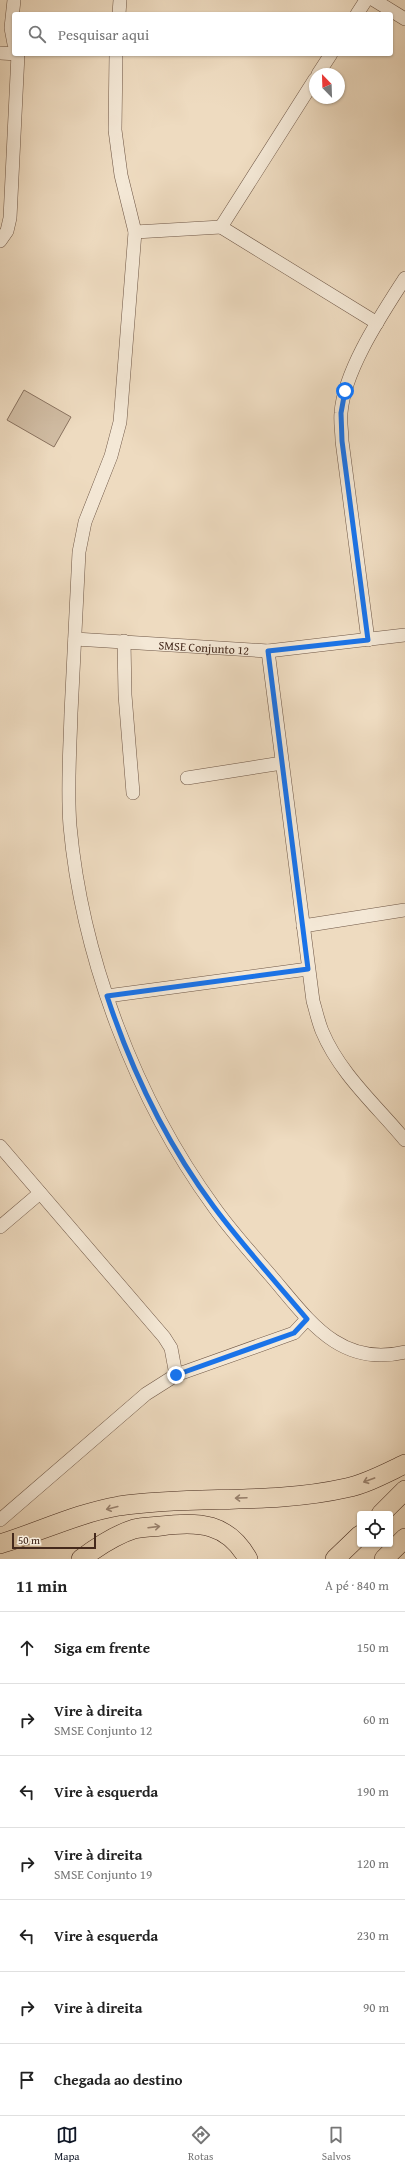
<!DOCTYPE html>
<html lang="pt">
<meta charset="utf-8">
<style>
:root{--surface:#fff;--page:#f2f2f2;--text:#222;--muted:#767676;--line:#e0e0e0;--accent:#111827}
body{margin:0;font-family:"Gentium Book Plus",serif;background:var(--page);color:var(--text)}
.controls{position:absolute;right:12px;bottom:12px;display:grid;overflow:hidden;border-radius:4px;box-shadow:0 1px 3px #0004}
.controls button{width:36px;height:36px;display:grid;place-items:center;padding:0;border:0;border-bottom:1px solid var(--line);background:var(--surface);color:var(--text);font:20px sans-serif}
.compass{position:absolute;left:309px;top:68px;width:36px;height:36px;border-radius:50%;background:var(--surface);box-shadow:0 1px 3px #0004;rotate:337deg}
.scale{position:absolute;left:12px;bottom:10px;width:84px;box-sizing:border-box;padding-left:4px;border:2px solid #44291c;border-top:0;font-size:11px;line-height:14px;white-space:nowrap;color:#44291c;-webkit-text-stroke:3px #f4e8d6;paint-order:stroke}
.stop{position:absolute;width:12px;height:12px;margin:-9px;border:3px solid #1a73e8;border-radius:50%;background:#fff}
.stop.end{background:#1a73e8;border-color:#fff;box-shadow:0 1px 4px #0008}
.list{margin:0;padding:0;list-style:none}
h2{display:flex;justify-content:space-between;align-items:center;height:52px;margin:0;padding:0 16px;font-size:17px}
h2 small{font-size:13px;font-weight:400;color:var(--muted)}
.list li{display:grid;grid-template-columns:26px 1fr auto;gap:12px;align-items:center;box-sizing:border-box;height:72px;padding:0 16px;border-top:1px solid var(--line)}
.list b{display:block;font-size:15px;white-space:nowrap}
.list p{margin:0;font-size:13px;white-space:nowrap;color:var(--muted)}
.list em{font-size:13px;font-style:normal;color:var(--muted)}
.icon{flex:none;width:22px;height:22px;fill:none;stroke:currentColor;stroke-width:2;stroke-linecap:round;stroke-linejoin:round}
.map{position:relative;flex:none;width:405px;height:1559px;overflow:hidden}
.search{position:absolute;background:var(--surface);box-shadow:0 1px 3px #0004;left:12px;right:12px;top:12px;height:44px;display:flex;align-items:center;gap:10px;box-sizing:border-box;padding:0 14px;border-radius:4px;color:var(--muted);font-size:15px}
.sheet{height:556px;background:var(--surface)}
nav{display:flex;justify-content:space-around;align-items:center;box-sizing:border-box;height:56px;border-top:1px solid var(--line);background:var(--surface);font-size:11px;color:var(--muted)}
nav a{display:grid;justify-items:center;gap:2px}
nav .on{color:var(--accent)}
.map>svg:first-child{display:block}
.green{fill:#d1bda4;stroke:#8a7360}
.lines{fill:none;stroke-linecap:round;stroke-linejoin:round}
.minor-casing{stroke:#6e5645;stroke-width:14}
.highway-casing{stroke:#44291c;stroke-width:20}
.minor{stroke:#f4e8d6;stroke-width:13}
.highway{stroke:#eedbc0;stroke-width:19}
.oneway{stroke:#99826e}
.route{stroke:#1a73e8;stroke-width:5}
.labels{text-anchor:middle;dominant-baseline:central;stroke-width:4;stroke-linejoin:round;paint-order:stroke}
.street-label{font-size:12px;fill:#44291c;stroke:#f4e8d6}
</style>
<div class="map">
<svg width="405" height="1559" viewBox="0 0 405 1559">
<rect width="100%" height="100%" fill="#eedbc0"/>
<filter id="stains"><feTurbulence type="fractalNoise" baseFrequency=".005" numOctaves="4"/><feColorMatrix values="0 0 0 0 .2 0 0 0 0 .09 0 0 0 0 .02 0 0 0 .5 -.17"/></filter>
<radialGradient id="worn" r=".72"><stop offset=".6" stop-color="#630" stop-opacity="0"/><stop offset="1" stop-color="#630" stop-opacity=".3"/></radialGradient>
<path class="green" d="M 24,390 L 71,417 L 54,447 L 7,420 Z"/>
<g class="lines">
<defs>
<g id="minor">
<path d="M 374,0 L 405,19"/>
<path d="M 119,14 L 120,0"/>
<path d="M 357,14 L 366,0"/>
<path d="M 14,44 L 11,28 L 14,0"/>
<path d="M 0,53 L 18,54"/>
<path d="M 116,54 L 115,130 L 121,175 L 135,232 L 120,422 L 111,456 L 85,522 L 79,552 C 76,606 74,659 71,713 C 70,750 67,789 70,826 C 82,958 136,1100 214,1207 C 231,1231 251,1253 271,1276 C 308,1319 339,1368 405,1352"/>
<path d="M 318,74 L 331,54"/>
<path d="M 315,79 L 221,227 L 377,323"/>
<path d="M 135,232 L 221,227"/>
<path d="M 0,241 L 7,231 L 10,218 L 18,54"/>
<path id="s1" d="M 75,639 L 268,651 L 405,635"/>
<path d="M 368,640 L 342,441 C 342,432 340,422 341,413 C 344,370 382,314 405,278"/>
<path d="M 124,641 L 125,695 L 133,793"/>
<path d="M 268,651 L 313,1001 C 316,1011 318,1021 322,1031 C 340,1074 376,1105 405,1140"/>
<path d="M 187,778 L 282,763"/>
<path d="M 303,926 L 405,910"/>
<path d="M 107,996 L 308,969"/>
<path d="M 0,1146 L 164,1337 L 171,1348 L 176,1375"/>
<path d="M 0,1227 L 40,1193"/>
<path d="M 0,1520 L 146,1394 L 176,1375 L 294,1333 L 307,1319"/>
</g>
<g id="highway">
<path d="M 381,1514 L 405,1490"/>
<path d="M 0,1544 C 39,1532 78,1513 119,1506 C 194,1495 271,1505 346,1488 C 366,1484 386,1473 405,1464"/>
<path d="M 81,1559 C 97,1547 115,1535 134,1529 C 143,1527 153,1527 161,1526 C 199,1521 228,1523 248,1559"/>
<path d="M 335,1559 L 360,1535"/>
<path d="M 384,1559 L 405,1538"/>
</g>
</defs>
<use href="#minor" class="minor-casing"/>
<use href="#highway" class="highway-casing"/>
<use href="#minor" class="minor"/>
<use href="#highway" class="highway"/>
</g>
<defs><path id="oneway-shaft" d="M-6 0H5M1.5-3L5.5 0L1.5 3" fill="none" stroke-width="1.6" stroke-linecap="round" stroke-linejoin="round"/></defs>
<g class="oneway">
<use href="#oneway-shaft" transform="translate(369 1480) rotate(160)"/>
<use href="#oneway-shaft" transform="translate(241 1498) rotate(178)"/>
<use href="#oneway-shaft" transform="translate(112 1508) rotate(166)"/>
<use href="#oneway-shaft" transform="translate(154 1527) rotate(-7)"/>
</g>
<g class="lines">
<path class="route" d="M 176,1375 L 294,1333 L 307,1319 C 276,1282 243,1246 214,1207 C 167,1144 131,1069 107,996 L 308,969 L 268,651 L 368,640 L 342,441 L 341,413 L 345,391"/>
</g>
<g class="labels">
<g class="street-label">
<text stroke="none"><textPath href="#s1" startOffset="129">SMSE Conjunto 12</textPath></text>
</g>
</g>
<rect width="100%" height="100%" filter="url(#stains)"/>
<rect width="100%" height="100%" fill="url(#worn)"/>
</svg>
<div class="controls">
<button><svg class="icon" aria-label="locate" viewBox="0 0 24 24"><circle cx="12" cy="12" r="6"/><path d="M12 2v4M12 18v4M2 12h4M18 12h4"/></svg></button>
</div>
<svg class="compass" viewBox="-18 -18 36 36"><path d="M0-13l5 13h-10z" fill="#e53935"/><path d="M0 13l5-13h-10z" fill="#767676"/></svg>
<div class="scale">50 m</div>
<div class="stop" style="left:345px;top:391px"></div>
<div class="stop end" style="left:176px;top:1375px"></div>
<div class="search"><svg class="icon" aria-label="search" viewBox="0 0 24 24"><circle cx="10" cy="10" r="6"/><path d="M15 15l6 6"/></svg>Pesquisar aqui</div>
</div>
<section class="sheet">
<h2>11 min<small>A pé · 840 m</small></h2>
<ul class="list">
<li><svg class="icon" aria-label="ahead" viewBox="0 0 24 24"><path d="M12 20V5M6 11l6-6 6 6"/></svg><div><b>Siga em frente</b></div><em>150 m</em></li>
<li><svg class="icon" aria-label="right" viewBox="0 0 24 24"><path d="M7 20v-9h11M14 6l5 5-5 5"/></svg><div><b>Vire à direita</b><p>SMSE Conjunto 12</p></div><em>60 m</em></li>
<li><svg class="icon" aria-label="left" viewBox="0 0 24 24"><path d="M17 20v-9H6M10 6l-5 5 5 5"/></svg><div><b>Vire à esquerda</b></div><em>190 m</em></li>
<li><svg class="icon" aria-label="right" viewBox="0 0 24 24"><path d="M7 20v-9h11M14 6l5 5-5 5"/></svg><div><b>Vire à direita</b><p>SMSE Conjunto 19</p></div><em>120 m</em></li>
<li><svg class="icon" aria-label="left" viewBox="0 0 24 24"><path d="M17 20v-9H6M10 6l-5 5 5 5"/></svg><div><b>Vire à esquerda</b></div><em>230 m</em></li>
<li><svg class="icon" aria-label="right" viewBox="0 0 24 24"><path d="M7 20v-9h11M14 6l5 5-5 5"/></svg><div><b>Vire à direita</b></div><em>90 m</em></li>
<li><svg class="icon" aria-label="arrive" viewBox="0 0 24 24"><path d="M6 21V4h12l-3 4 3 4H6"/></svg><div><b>Chegada ao destino</b></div></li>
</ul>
</section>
<nav>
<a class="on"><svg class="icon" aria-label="map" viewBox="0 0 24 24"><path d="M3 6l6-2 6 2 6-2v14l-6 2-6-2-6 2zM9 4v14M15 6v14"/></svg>Mapa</a>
<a><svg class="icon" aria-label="directions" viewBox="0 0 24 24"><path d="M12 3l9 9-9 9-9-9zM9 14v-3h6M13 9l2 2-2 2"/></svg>Rotas</a>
<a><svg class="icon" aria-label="saved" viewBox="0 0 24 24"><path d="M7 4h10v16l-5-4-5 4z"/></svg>Salvos</a>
</nav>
